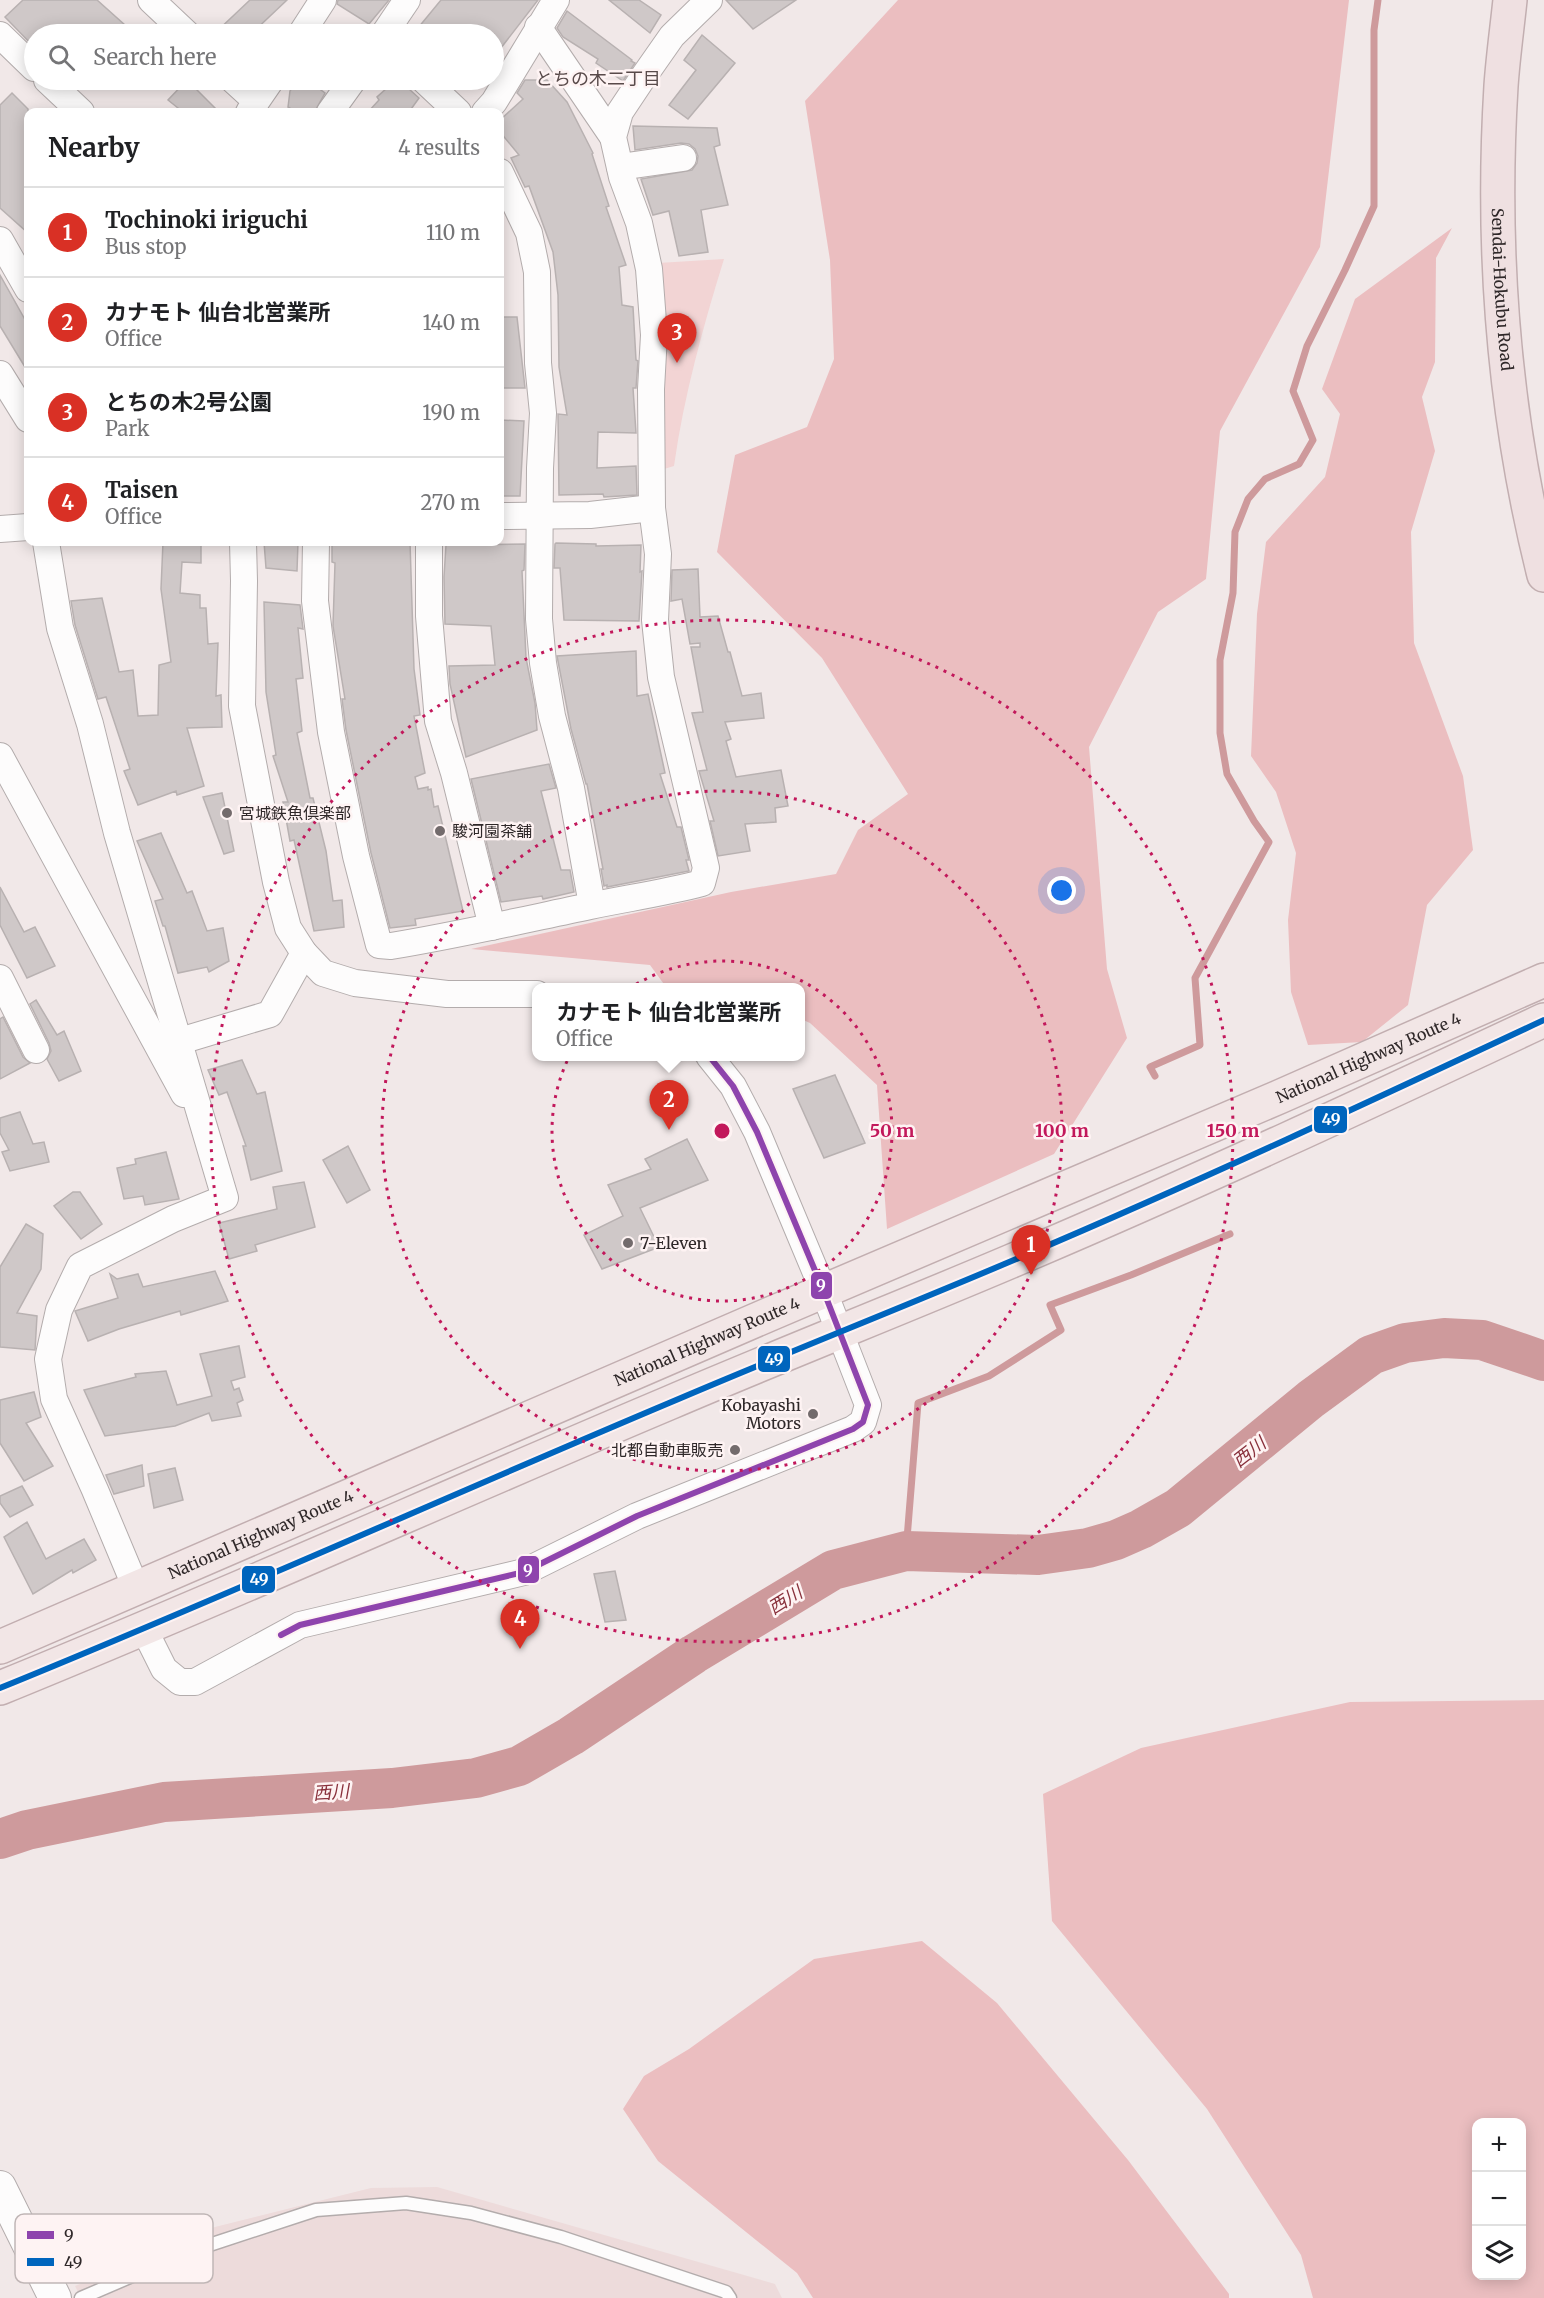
<!DOCTYPE html>
<meta charset="utf-8">
<style>
:root{--surface:#fff;--page:#f2f2f2;--text:#202124;--muted:#757577;--line:#e0e0e0;--accent:#d93025}
body{margin:0;font-family:Merriweather,"Noto Sans JP",serif;background:var(--page);color:var(--text)}
.controls{position:absolute;right:18px;bottom:18px;display:grid;overflow:hidden;border-radius:12px;box-shadow:0 3px 15px #0003}
.controls button{width:54px;height:54px;display:grid;place-items:center;padding:0;border:0;border-bottom:2px solid var(--line);background:var(--surface);color:var(--text);font:30px sans-serif}
.you{position:absolute;left:1062px;top:891px;width:21px;height:21px;margin:-15px;border:4px solid #fff;border-radius:50%;background:#1a73e8;box-shadow:0 0 0 9px #1a73e833}
.badge{display:grid;place-items:center;width:39px;height:39px;border-radius:50%;background:var(--accent);color:#fff;font-size:20px;font-weight:700}
.pin{position:absolute;translate:-50% -50px;filter:drop-shadow(0 2px 3px #0008)}
.pin::after{content:'';position:absolute;top:32px;width:21px;height:18px;background:inherit;clip-path:polygon(0 0,100% 0,50% 100%)}
.popup{position:absolute;left:532px;top:983px;width:273px;height:78px;box-sizing:border-box;display:grid;place-content:center;border-radius:12px;background:var(--surface);filter:drop-shadow(0 2px 4px #0005);font-size:20px;white-space:nowrap;color:var(--muted)}
.popup b{font-size:22px;color:var(--text)}
.popup::after{content:'';position:absolute;left:50%;top:100%;margin-left:-12px;border:12px solid transparent;border-top-color:var(--surface)}
.list{margin:0;padding:0;list-style:none}
h2{display:flex;justify-content:space-between;align-items:center;height:78px;margin:0;padding:0 24px;font-size:26px}
h2 small{font-size:20px;font-weight:400;color:var(--muted)}
.list li{display:grid;grid-template-columns:39px 1fr auto;gap:18px;align-items:center;box-sizing:border-box;height:90px;padding:0 24px;border-top:2px solid var(--line)}
.list b{display:block;font-size:22px;white-space:nowrap}
.list p{margin:0;font-size:20px;white-space:nowrap;color:var(--muted)}
.list em{font-size:20px;font-style:normal;color:var(--muted)}
.icon{flex:none;width:33px;height:33px;fill:none;stroke:currentColor;stroke-width:2;stroke-linecap:round;stroke-linejoin:round}
.map{position:relative;flex:none;width:1544px;height:2298px;overflow:hidden}
.search{position:absolute;background:var(--surface);box-shadow:0 3px 15px #0003;left:24px;top:24px;width:480px;height:66px;display:flex;align-items:center;gap:15px;box-sizing:border-box;padding:0 21px;border-radius:33px;color:var(--muted);font-size:22px}
.panel{position:absolute;background:var(--surface);box-shadow:0 3px 15px #0003;left:24px;top:108px;width:480px;height:438px;border-radius:12px}
.map>svg:first-child{display:block}
.built{fill:#eddbdb}
.green{fill:#f2d4d4}
.forest{fill:#ebbec0;fill-rule:evenodd}
.lines{fill:none;stroke-linecap:round;stroke-linejoin:round}
.stream{stroke:#ce9a9c;stroke-width:7}
.river{stroke:#ce9a9c;stroke-width:40}
.building{fill:#cfc8c8;stroke:#b8b1b1;stroke-width:1.5}
.service-casing{stroke:#b3acac;stroke-width:15}
.minor-casing{stroke:#b3acac;stroke-width:28}
.tertiary-casing{stroke:#b3acac;stroke-width:34}
.trunk-casing{stroke:#c2aeb0;stroke-width:36}
.motorway-casing{stroke:#c2aeb0;stroke-width:36}
.service{stroke:#fdfcfc;stroke-width:12}
.minor{stroke:#fdfcfc;stroke-width:26}
.tertiary{stroke:#fdfcfc;stroke-width:32}
.trunk{stroke:#f2e6e6;stroke-width:33}
.motorway{stroke:#efe0e1;stroke-width:33}
.bus-1-casing{stroke:#fef3f3;stroke-width:10}
.bus-2-casing{stroke:#fef3f3;stroke-width:10}
.bus-1{stroke:#8e44ad;stroke-width:6}
.bus-2{stroke:#0065bd;stroke-width:6}
.ring{fill:none;stroke:#c2185b;stroke-width:3;stroke-dasharray:3 6}
.poi-dot{fill:#736b6c;stroke:#fef3f3;stroke-width:2}
.labels{text-anchor:middle;dominant-baseline:central;stroke-width:5;stroke-linejoin:round;paint-order:stroke}
.street-label{font-size:16px;fill:#2f2829;stroke:#fef3f3}
.poi-label{font-size:16px;fill:#2f2829;stroke:#fef3f3;text-anchor:start}
.neighbourhood-label{font-size:18px;fill:#584a4a;stroke:#fef3f3}
.water-label{font-size:18px;font-style:italic;fill:#89313c;stroke:#fef3f3}
.key{fill:#fef3f3;stroke:#c0b6b6;stroke-width:1.5}
.key-label{font-size:16px;fill:#2f2829}
.centre{fill:#c2185b;stroke:#fef3f3;stroke-width:3}
.ring-label{font-size:18px;text-anchor:middle;font-weight:bold;fill:#c2185b;stroke:#fef3f3;stroke-width:5;stroke-linejoin:round;paint-order:stroke}
.line-badge{stroke:#fef3f3;stroke-width:2}
.badge-label{font-size:16px;text-anchor:middle;font-weight:bold;fill:#fff}
</style>
<div class="map">
<svg width="1544" height="2298" viewBox="0 0 1544 2298">
<rect width="100%" height="100%" fill="#f1e8e8"/>
<path class="built" d="M 437,2187 L 775,2284 L 782,2298 L 81,2298 L 75,2286 L 215,2227 L 371,2188 Z"/>
<path class="green" d="M 724,259 C 703,327 684,395 674,466 L 664,469 L 658,263 Z"/>
<g class="forest">
<path d="M 898,0 L 1349,0 L 1320,247 L 1220,431 L 1206,579 L 1158,612 L 1089,747 L 1107,969 L 1127,1038 L 1054,1154 L 887,1229 L 877,1085 L 810,1023 L 801,1019 L 801,988 L 666,987 L 650,965 L 471,949 L 731,892 L 836,874 L 858,830 L 908,794 L 822,658 L 717,552 L 735,455 L 807,427 L 834,359 L 830,260 L 805,101 Z"/>
<path d="M 1452,228 L 1436,258 L 1435,362 L 1422,397 L 1435,451 L 1411,532 L 1414,643 L 1463,776 L 1473,850 L 1427,905 L 1408,1005 L 1362,1042 L 1308,1045 L 1291,992 L 1288,920 L 1296,853 L 1276,792 L 1251,756 L 1257,614 L 1266,542 L 1325,477 L 1340,414 L 1322,389 L 1355,299 Z"/>
<path d="M 1544,1700 L 1544,2298 L 1313,2298 L 1301,2255 L 1207,2109 L 1052,1921 L 1043,1794 L 1141,1748 L 1350,1702 ZM 1476,2122 L 1522,2122 L 1522,2276 L 1476,2276 Z"/>
<path d="M 922,1941 L 997,2003 L 1128,2160 L 1229,2294 L 1229,2298 L 813,2298 L 797,2273 L 658,2161 L 623,2109 L 644,2076 L 689,2049 L 814,1959 Z"/>
</g>
<g class="lines">
<g class="stream">
<path d="M 1155,1076 L 1150,1067 L 1200,1045 L 1195,978 L 1269,842 L 1254,821 L 1227,774 L 1220,733 L 1220,660 L 1233,593 L 1235,532 L 1248,499 L 1265,479 L 1299,464 L 1313,440 L 1293,391 L 1307,346 L 1345,270 L 1374,206 L 1374,30 L 1378,0"/>
<path d="M 906,1551 L 918,1403 L 989,1376 L 1061,1330 L 1050,1305 L 1131,1275 L 1230,1234"/>
</g>
<path class="river" d="M 0,1839 L 27,1830 L 164,1802 L 392,1788 L 476,1778 L 519,1766 L 571,1736 L 694,1654 L 833,1570 L 906,1551 L 1038,1555 L 1088,1548 L 1116,1540 L 1141,1529 L 1178,1508 L 1311,1399 L 1371,1355 L 1405,1343 L 1444,1338 L 1482,1340 L 1544,1361"/>
</g>
<g class="building">
<path d="M 23,0 L 97,0 L 135,34 L 34,34 L 34,47 L 5,17 Z"/>
<path d="M 250,0 L 287,0 L 251,34 L 214,34 Z"/>
<path d="M 338,0 L 389,0 L 369,24 L 337,4 Z"/>
<path d="M 441,0 L 538,0 L 494,57 L 494,34 L 413,34 Z"/>
<path d="M 609,0 L 639,0 L 661,15 L 650,33 Z"/>
<path d="M 726,0 L 796,0 L 753,29 Z"/>
<path d="M 567,11 L 632,60 L 631,61 L 635,63 L 623,81 L 596,63 L 598,59 L 563,37 L 557,28 Z"/>
<path d="M 702,35 L 735,63 L 688,119 L 669,105 L 696,70 L 684,60 Z"/>
<path d="M 187,80 L 219,112 L 183,112 L 168,100 Z"/>
<path d="M 297,80 L 307,80 L 325,93 L 315,111 L 296,112 L 288,107 L 290,91 Z"/>
<path d="M 396,80 L 399,80 L 419,98 L 409,112 L 368,112 L 379,100 L 377,97 Z"/>
<path d="M 525,80 L 547,80 L 567,102 L 593,153 L 592,154 L 609,206 L 606,207 L 626,265 L 619,267 L 622,305 L 633,307 L 636,360 L 638,361 L 636,388 L 633,388 L 636,433 L 598,432 L 597,468 L 636,466 L 637,495 L 604,497 L 603,494 L 559,495 L 558,414 L 567,415 L 559,367 L 558,295 L 553,252 L 529,186 L 525,187 L 511,158 L 519,155 L 500,132 L 500,120 L 523,99 L 517,93 Z"/>
<path d="M 12,93 L 28,109 L 28,233 L 0,208 L 0,105 Z"/>
<path d="M 633,126 L 717,128 L 720,145 L 714,147 L 728,205 L 701,210 L 708,252 L 679,256 L 669,211 L 653,215 L 641,179 L 692,170 L 697,163 L 698,156 L 695,149 L 689,144 L 681,143 L 635,150 Z"/>
<path d="M 0,275 L 28,325 L 28,372 L 0,326 Z"/>
<path d="M 500,317 L 517,317 L 525,388 L 500,388 Z"/>
<path d="M 500,420 L 524,421 L 520,496 L 500,496 Z"/>
<path d="M 163,542 L 201,542 L 201,563 L 182,562 L 180,593 L 200,595 L 200,608 L 206,608 L 208,644 L 218,643 L 216,696 L 221,695 L 222,727 L 187,728 L 204,786 L 177,795 L 176,791 L 138,805 L 124,771 L 130,769 L 106,697 L 98,699 L 75,625 L 71,601 L 102,598 L 119,672 L 133,670 L 138,716 L 158,715 L 159,665 L 171,662 L 161,589 Z"/>
<path d="M 264,542 L 298,542 L 297,571 L 266,568 Z"/>
<path d="M 332,542 L 410,542 L 414,669 L 420,715 L 414,716 L 425,773 L 415,777 L 418,789 L 428,787 L 428,790 L 431,789 L 434,807 L 438,806 L 463,911 L 415,919 L 416,925 L 390,928 L 371,853 L 346,730 L 342,699 L 345,699 L 333,626 L 335,563 L 332,562 Z"/>
<path d="M 556,543 L 596,544 L 596,546 L 641,545 L 640,572 L 642,571 L 639,621 L 564,620 L 560,568 L 554,568 L 555,544 Z"/>
<path d="M 525,544 L 524,570 L 522,571 L 526,658 L 535,703 L 537,730 L 466,757 L 450,684 L 449,666 L 495,665 L 491,626 L 445,624 L 444,577 L 446,545 Z"/>
<path d="M 698,569 L 700,617 L 718,616 L 728,652 L 730,652 L 742,696 L 761,693 L 764,718 L 725,722 L 731,739 L 726,741 L 736,777 L 781,770 L 788,806 L 775,808 L 776,822 L 745,824 L 750,851 L 718,856 L 710,821 L 714,821 L 699,771 L 707,770 L 692,713 L 703,712 L 691,647 L 700,647 L 700,643 L 690,644 L 682,599 L 671,601 L 672,570 Z"/>
<path d="M 264,602 L 300,605 L 303,629 L 298,628 L 303,678 L 296,679 L 302,731 L 297,733 L 310,798 L 313,798 L 326,851 L 333,901 L 342,900 L 344,927 L 314,931 L 294,840 L 290,841 L 283,802 L 288,802 L 273,756 L 276,755 L 266,692 Z"/>
<path d="M 636,651 L 637,696 L 648,694 L 665,773 L 660,774 L 677,827 L 681,827 L 689,860 L 686,860 L 689,871 L 607,887 L 607,885 L 604,886 L 601,869 L 603,869 L 587,784 L 586,784 L 571,729 L 557,656 Z"/>
<path d="M 549,764 L 556,788 L 541,791 L 561,870 L 570,870 L 574,892 L 543,899 L 542,896 L 501,902 L 471,779 Z"/>
<path d="M 222,793 L 234,851 L 224,854 L 203,797 Z"/>
<path d="M 161,833 L 187,893 L 192,891 L 207,931 L 223,928 L 229,961 L 209,972 L 207,967 L 178,973 L 165,926 L 163,926 L 155,901 L 163,899 L 137,841 Z"/>
<path d="M 0,887 L 24,932 L 35,927 L 55,966 L 27,978 L 0,925 Z"/>
<path d="M 36,1000 L 57,1035 L 64,1031 L 81,1071 L 59,1081 L 47,1059 L 51,1051 L 49,1043 L 30,1004 Z"/>
<path d="M 3,1017 L 23,1057 L 30,1063 L 0,1079 L 0,1019 Z"/>
<path d="M 242,1060 L 257,1094 L 265,1092 L 282,1171 L 251,1180 L 243,1146 L 246,1146 L 227,1092 L 219,1095 L 208,1070 Z"/>
<path d="M 835,1075 L 865,1143 L 824,1158 L 793,1089 Z"/>
<path d="M 20,1112 L 33,1144 L 44,1142 L 49,1162 L 10,1171 L 2,1152 L 9,1150 L 0,1133 L 0,1118 Z"/>
<path d="M 687,1139 L 708,1180 L 640,1208 L 659,1247 L 602,1269 L 584,1235 L 623,1216 L 608,1185 L 651,1169 L 645,1159 Z"/>
<path d="M 348,1146 L 370,1190 L 347,1203 L 323,1160 Z"/>
<path d="M 166,1152 L 179,1199 L 145,1205 L 143,1196 L 124,1199 L 117,1168 L 136,1164 L 135,1159 Z"/>
<path d="M 304,1182 L 315,1227 L 255,1245 L 257,1251 L 229,1259 L 219,1223 L 277,1209 L 273,1187 Z"/>
<path d="M 73,1192 L 80,1192 L 102,1224 L 81,1239 L 54,1206 Z"/>
<path d="M 26,1224 L 43,1234 L 41,1269 L 17,1313 L 37,1316 L 35,1350 L 0,1347 L 0,1267 Z"/>
<path d="M 215,1271 L 228,1301 L 181,1315 L 180,1311 L 119,1329 L 88,1341 L 75,1311 L 118,1298 L 110,1274 L 117,1279 L 138,1274 L 143,1287 Z"/>
<path d="M 239,1346 L 245,1377 L 231,1381 L 234,1390 L 239,1388 L 243,1400 L 237,1403 L 241,1416 L 212,1421 L 209,1413 L 175,1426 L 105,1436 L 84,1390 L 136,1377 L 135,1374 L 166,1371 L 177,1405 L 212,1396 L 200,1354 Z"/>
<path d="M 34,1392 L 41,1417 L 26,1423 L 53,1466 L 24,1481 L 0,1443 L 0,1400 Z"/>
<path d="M 142,1465 L 144,1486 L 114,1494 L 106,1475 Z"/>
<path d="M 175,1468 L 183,1500 L 154,1508 L 148,1474 Z"/>
<path d="M 22,1486 L 33,1505 L 10,1517 L 0,1503 L 0,1496 Z"/>
<path d="M 27,1522 L 46,1559 L 84,1539 L 96,1560 L 73,1573 L 72,1570 L 33,1594 L 4,1537 Z"/>
<path d="M 615,1571 L 626,1620 L 605,1622 L 594,1574 Z"/>
</g>
<g class="lines">
<defs>
<path id="service" d="M 81,2298 L 188,2252 L 316,2210 L 406,2203 L 471,2213 L 561,2237 L 726,2292 L 730,2298"/>
<g id="minor">
<path d="M 151,0 L 187,34"/>
<path d="M 538,27 L 613,137"/>
<path d="M 301,34 L 323,0"/>
<path d="M 384,34 L 407,0"/>
<path d="M 0,35 L 34,68"/>
<path d="M 47,80 L 81,112"/>
<path d="M 233,80 L 256,101"/>
<path d="M 424,80 L 458,112"/>
<path d="M 249,112 L 271,80"/>
<path d="M 330,112 L 353,80"/>
<path d="M 485,112 L 494,102 L 556,0"/>
<path d="M 620,167 L 683,158"/>
<path d="M 500,172 L 529,233 L 537,272 L 538,363 L 543,413 L 540,468 L 539,619 L 543,663 L 552,716 L 571,788 L 592,905"/>
<path d="M 0,240 L 28,289"/>
<path d="M 0,374 L 28,419"/>
<path d="M 500,516 L 590,515 L 652,508"/>
<path d="M 0,529 L 28,527"/>
<path d="M 46,542 L 60,628 L 90,724 L 117,833 L 225,1198 L 173,1219 L 80,1266 L 59,1310 L 48,1359 L 54,1399 L 95,1490 L 136,1588"/>
<path d="M 243,542 L 244,581 L 242,706 L 276,882 L 288,928 L 304,953 L 323,973 L 355,983 L 447,994 L 537,994"/>
<path d="M 316,542 L 315,601 L 331,732 L 356,856 L 379,945 L 391,946 C 458,935 523,920 590,906 C 628,898 664,893 702,883 L 706,868 L 661,677 L 655,620 L 658,554 L 652,508 L 651,389 L 654,335 L 649,269 L 639,223 L 622,177 L 613,137 L 620,112 L 644,76 L 672,36 L 709,0"/>
<path d="M 429,542 L 429,616 L 438,721 L 454,773 L 492,927"/>
<path d="M 0,756 L 184,1094"/>
<path d="M 0,978 L 36,1050"/>
<path d="M 180,1041 L 270,1014 L 304,953"/>
<path d="M 144,1629 L 164,1669 L 180,1682 L 195,1682 L 300,1625 L 524,1572 L 637,1516 L 853,1429 L 863,1422 L 868,1405 L 824,1292 L 757,1132 L 733,1086 L 709,1056"/>
</g>
<path id="tertiary" d="M 0,2187 L 55,2298"/>
<g id="trunk">
<path id="s1" d="M 0,1647 L 770,1314 L 1279,1097 L 1544,980"/>
<path d="M 0,1688 C 224,1597 446,1497 669,1403 C 788,1352 909,1305 1028,1254 C 1202,1180 1373,1100 1544,1020"/>
</g>
<g id="motorway">
<path id="s2" d="M 1510,0 C 1507,29 1503,57 1501,86 C 1491,250 1504,416 1544,575"/>
</g>
</defs>
<use href="#service" class="service-casing"/>
<use href="#minor" class="minor-casing"/>
<use href="#tertiary" class="tertiary-casing"/>
<use href="#trunk" class="trunk-casing"/>
<use href="#motorway" class="motorway-casing"/>
<use href="#service" class="service"/>
<use href="#minor" class="minor"/>
<use href="#tertiary" class="tertiary"/>
<use href="#trunk" class="trunk"/>
<use href="#motorway" class="motorway"/>
<defs>
<path id="bus-1" d="M 281,1635 L 300,1625 L 524,1572 L 637,1516 L 853,1429 L 863,1422 L 868,1405 L 824,1292 L 757,1132 L 733,1086 L 709,1056"/>
<path id="bus-2" d="M 0,1688 C 224,1597 446,1497 669,1403 C 788,1352 909,1305 1028,1254 C 1202,1180 1373,1100 1544,1020"/>
</defs>
<use href="#bus-1" class="bus-1-casing"/>
<use href="#bus-2" class="bus-2-casing"/>
<use href="#bus-1" class="bus-1"/>
<use href="#bus-2" class="bus-2"/>
</g>
<g class="ring">
<circle cx="722" cy="1131" r="170"/>
<circle cx="722" cy="1131" r="340"/>
<circle cx="722" cy="1131" r="511"/>
</g>
<g class="poi-dot">
<circle cx="227" cy="813" r="6"/>
<circle cx="440" cy="831" r="6"/>
<circle cx="628" cy="1243" r="6"/>
<circle cx="813" cy="1414" r="6"/>
<circle cx="735" cy="1450" r="6"/>
</g>
<g class="labels">
<g class="street-label">
<text stroke="none"><textPath href="#s2" startOffset="290">Sendai-Hokubu Road</textPath></text>
<text stroke="none"><textPath href="#s1" startOffset="1490">National Highway Route 4</textPath></text>
<text stroke="none"><textPath href="#s1" startOffset="770">National Highway Route 4</textPath></text>
<text stroke="none"><textPath href="#s1" startOffset="284">National Highway Route 4</textPath></text>
</g>
<g class="poi-label">
<text x="239" y="813">宮城鉄魚倶楽部</text>
<text x="452" y="831">駿河園茶舗</text>
<text x="640" y="1243">7-Eleven</text>
<text x="801" y="1405" text-anchor="end">Kobayashi<tspan x="801" dy="18">Motors</tspan></text>
<text x="723" y="1450" text-anchor="end">北都自動車販売</text>
</g>
<g class="neighbourhood-label">
<text x="598" y="78">とちの木二丁目</text>
</g>
<g class="water-label">
<text transform="translate(1249 1452) rotate(-38)">西川</text>
<text transform="translate(785 1600) rotate(-32)">西川</text>
<text transform="translate(331 1792) rotate(-4)">西川</text>
</g>
</g>
<rect x="15" y="2214" width="198" height="69" rx="9" class="key"/>
<rect x="27" y="2231" width="27" height="8" fill="#8e44ad"/>
<rect x="27" y="2258" width="27" height="8" fill="#0065bd"/>
<g class="key-label">
<text x="64" y="2241">9</text>
<text x="64" y="2268">49</text>
</g>
<circle cx="722" cy="1131" r="9" class="centre"/>
<g class="ring-label">
<text x="892" y="1137">50 m</text>
<text x="1062" y="1137">100 m</text>
<text x="1233" y="1137">150 m</text>
</g>
<g class="line-badge">
<rect x="1313" y="1105" width="35" height="29" rx="6" fill="#0065bd"/>
<rect x="810" y="1271" width="23" height="29" rx="6" fill="#8e44ad"/>
<rect x="757" y="1345" width="34" height="28" rx="6" fill="#0065bd"/>
<rect x="517" y="1555" width="23" height="29" rx="6" fill="#8e44ad"/>
<rect x="241" y="1565" width="35" height="29" rx="6" fill="#0065bd"/>
</g>
<g class="badge-label">
<text x="1331" y="1125">49</text>
<text x="821" y="1291">9</text>
<text x="774" y="1365">49</text>
<text x="528" y="1576">9</text>
<text x="259" y="1585">49</text>
</g>
</svg>
<div class="controls">
<button>+</button>
<button>−</button>
<button><svg class="icon" aria-label="layers" viewBox="0 0 24 24"><path d="M12 4l9 5-9 5-9-5zM3 14l9 5 9-5"/></svg></button>
</div>
<div class="you"></div>
<div class="pin badge" style="left:1031px;top:1275px">1</div>
<div class="pin badge" style="left:669px;top:1130px">2</div>
<div class="popup"><b>カナモト 仙台北営業所</b>Office</div>
<div class="pin badge" style="left:677px;top:363px">3</div>
<div class="pin badge" style="left:520px;top:1649px">4</div>
<div class="search"><svg class="icon" aria-label="search" viewBox="0 0 24 24"><circle cx="10" cy="10" r="6"/><path d="M15 15l6 6"/></svg>Search here</div>
<section class="panel">
<h2>Nearby<small>4 results</small></h2>
<ul class="list">
<li><span class="badge">1</span><div><b>Tochinoki iriguchi</b><p>Bus stop</p></div><em>110 m</em></li>
<li><span class="badge">2</span><div><b>カナモト 仙台北営業所</b><p>Office</p></div><em>140 m</em></li>
<li><span class="badge">3</span><div><b>とちの木2号公園</b><p>Park</p></div><em>190 m</em></li>
<li><span class="badge">4</span><div><b>Taisen</b><p>Office</p></div><em>270 m</em></li>
</ul>
</section>
</div>
